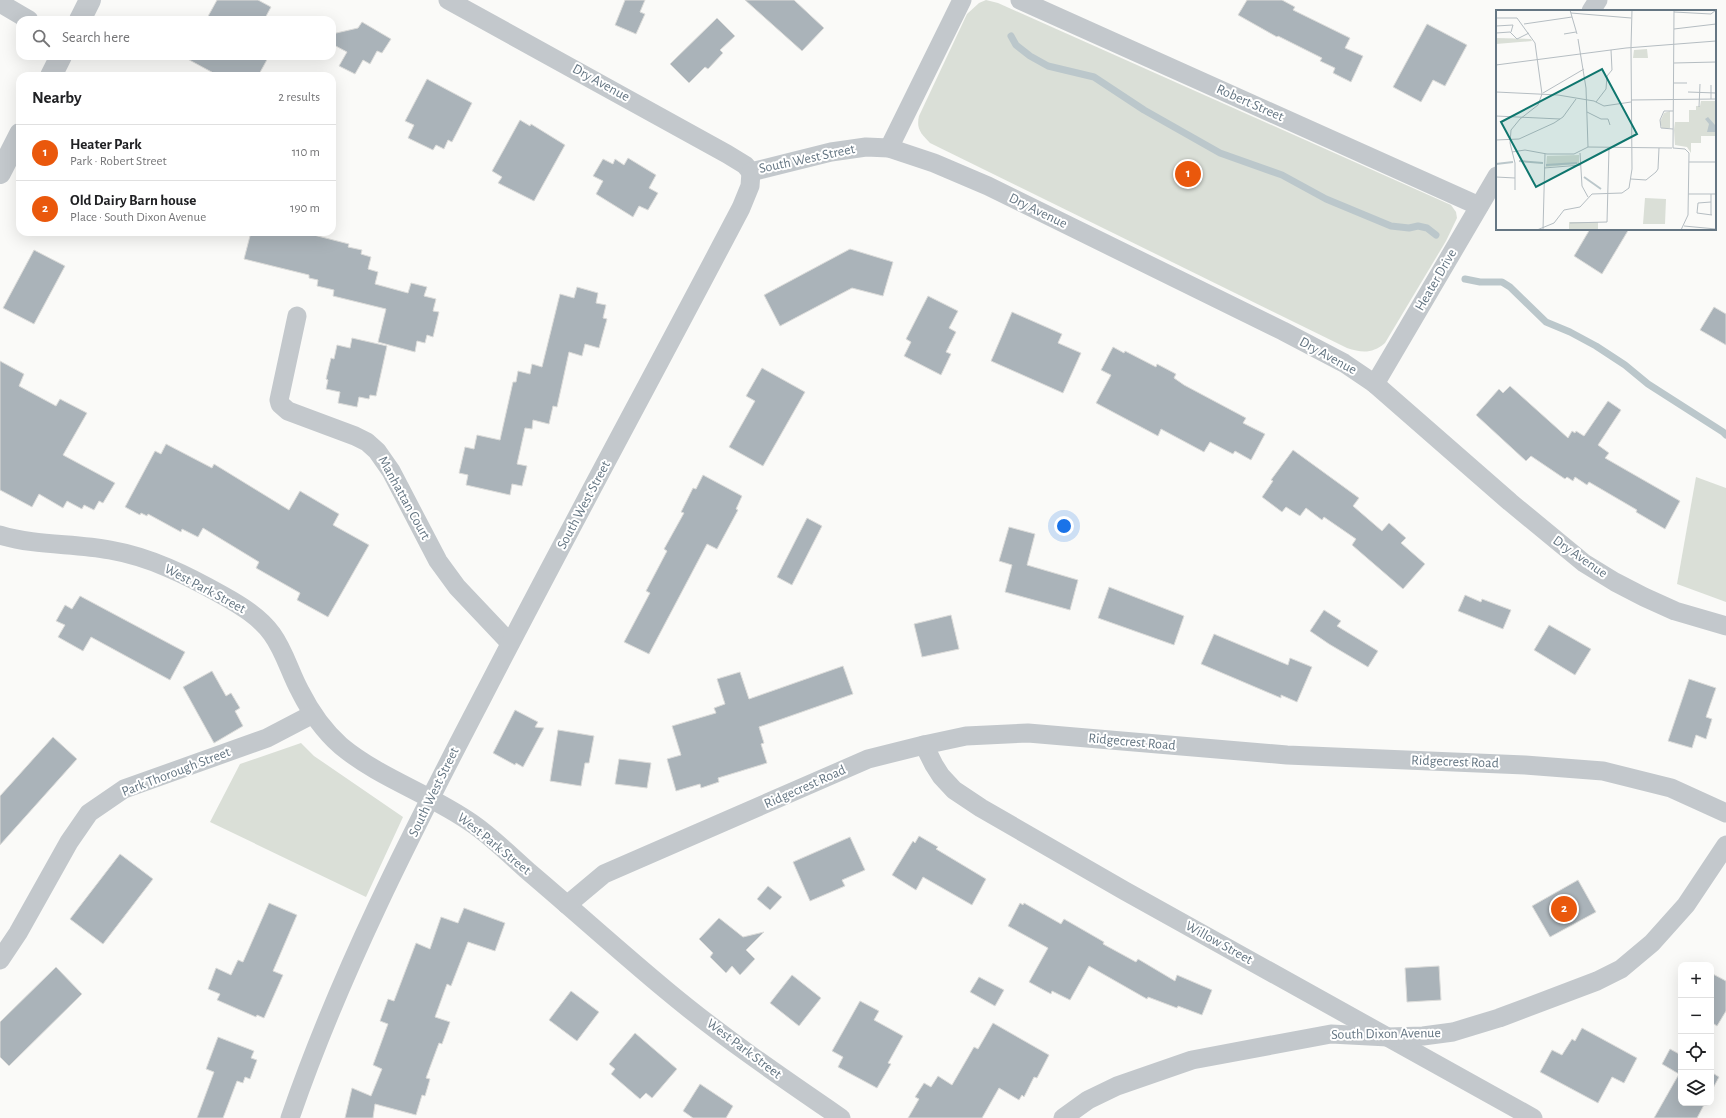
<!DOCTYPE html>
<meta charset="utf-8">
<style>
:root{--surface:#fff;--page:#f2f2f2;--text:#202124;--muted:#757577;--line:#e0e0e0;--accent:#ea580c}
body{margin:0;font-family:"Alegreya Sans",sans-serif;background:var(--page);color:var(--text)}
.controls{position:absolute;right:12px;bottom:12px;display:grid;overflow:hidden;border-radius:8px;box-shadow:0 4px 16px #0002}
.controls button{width:36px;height:36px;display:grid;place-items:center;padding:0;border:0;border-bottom:1px solid var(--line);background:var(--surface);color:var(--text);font:20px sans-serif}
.you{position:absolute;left:1064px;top:526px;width:14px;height:14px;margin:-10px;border:3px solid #fff;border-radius:50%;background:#1a73e8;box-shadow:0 0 0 6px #1a73e833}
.badge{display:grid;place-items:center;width:26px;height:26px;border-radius:50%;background:var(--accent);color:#fff;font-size:13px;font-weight:700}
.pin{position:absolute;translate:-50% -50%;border:2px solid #fff;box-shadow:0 1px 4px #0006}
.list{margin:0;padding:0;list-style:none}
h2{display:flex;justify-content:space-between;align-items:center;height:52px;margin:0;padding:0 16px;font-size:17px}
h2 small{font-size:13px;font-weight:400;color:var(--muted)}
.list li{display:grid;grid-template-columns:26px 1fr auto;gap:12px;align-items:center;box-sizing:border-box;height:56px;padding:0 16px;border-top:1px solid var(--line)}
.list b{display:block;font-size:15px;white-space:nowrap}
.list p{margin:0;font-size:13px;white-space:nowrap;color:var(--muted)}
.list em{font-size:13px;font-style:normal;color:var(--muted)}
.icon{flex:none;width:22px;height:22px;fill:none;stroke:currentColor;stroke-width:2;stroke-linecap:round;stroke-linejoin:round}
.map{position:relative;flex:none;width:1726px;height:1118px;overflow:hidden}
.search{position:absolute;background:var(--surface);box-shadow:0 4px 16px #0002;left:16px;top:16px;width:320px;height:44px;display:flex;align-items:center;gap:10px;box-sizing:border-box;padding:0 14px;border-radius:12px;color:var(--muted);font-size:15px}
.panel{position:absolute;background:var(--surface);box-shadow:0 4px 16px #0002;left:16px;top:72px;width:320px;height:164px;border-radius:12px}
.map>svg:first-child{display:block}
.green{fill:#dadfd7}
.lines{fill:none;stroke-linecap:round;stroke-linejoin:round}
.stream{stroke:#bbc7cb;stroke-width:7}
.building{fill:#aab3b9;stroke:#dcdcda}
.minor{stroke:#c3c8cc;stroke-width:19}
.tertiary{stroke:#c3c8cc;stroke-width:22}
.labels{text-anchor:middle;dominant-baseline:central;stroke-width:4;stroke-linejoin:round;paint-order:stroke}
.street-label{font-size:14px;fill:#657683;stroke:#fff}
.inset-river{fill:none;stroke:#bbc7cb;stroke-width:2}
.inset-road{fill:none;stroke:#b5bdc2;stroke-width:1}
.view{fill:#0f766e;fill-opacity:0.15;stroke:#0f766e;stroke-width:2}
.inset-edge{fill:none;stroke:#657683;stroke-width:2}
</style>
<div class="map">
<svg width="1726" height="1118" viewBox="0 0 1726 1118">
<rect width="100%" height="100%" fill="#fafaf8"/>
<g class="green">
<path d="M 986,0 L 998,3 L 1451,205 L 1456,212 L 1457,218 L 1446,241 L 1385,343 C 1372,354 1362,353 1347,348 L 930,143 C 921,134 916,129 919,116 L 967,14 L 979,3 Z"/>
<path d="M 1696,477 L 1726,488 L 1726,602 L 1677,584 Z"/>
<path d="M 301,743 L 314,756 L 403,817 L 366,897 L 210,822 L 240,764 Z"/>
</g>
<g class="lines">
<g class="stream">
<path d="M 1011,36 L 1016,45 L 1030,56 L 1048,66 L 1094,77 L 1144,110 L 1220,153 L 1282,175 L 1326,199 L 1391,226 L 1409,228 L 1418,226 L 1427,228 L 1436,235"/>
<path d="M 1465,279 L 1480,282 L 1502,282 L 1510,287 L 1546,322 L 1570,332 L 1596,346 L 1625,365 L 1648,384 L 1723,432 L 1726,435"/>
</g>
</g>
<g class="building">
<path d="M 217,0 L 258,0 L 271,7 L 264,20 L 206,20 Z"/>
<path d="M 625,0 L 645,0 L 640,12 L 645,14 L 636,34 L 615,25 Z"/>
<path d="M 745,0 L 794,0 L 824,28 L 802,51 Z"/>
<path d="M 1247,0 L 1282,0 L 1295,7 L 1293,10 L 1350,38 L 1345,48 L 1363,56 L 1351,82 L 1333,73 L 1335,68 L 1320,61 L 1322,58 L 1278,36 L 1277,37 L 1238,15 Z"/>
<path d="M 717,18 L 735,36 L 720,50 L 723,53 L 708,69 L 705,67 L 689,83 L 670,64 Z"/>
<path d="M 362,22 L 391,39 L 382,53 L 377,51 L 370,64 L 363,60 L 355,74 L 339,66 L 347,52 L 332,44 L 332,34 L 358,28 Z"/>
<path d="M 1427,24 L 1467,45 L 1445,86 L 1433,80 L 1421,102 L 1393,87 Z"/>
<path d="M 182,56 L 269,56 L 258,76 L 219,76 Z"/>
<path d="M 427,79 L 472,103 L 452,142 L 448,140 L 444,149 L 436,145 L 433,150 L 408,138 L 414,125 L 405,121 Z"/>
<path d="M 520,120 L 530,126 L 531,124 L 565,145 L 534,201 L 498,183 L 502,177 L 492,171 Z"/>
<path d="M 628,158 L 656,175 L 649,188 L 658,193 L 648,210 L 639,206 L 633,217 L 596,194 L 603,181 L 593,176 L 603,159 L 613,164 L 615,159 L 624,165 Z"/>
<path d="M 1590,229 L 1629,229 L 1602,274 L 1574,256 Z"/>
<path d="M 251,232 L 302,232 L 349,244 L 348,247 L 362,250 L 361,254 L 371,257 L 368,269 L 378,272 L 375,284 L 408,293 L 411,283 L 427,287 L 424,296 L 436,299 L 433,311 L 439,312 L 433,337 L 427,335 L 425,343 L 417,341 L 415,352 L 378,342 L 386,309 L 333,296 L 334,290 L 317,286 L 318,280 L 309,278 L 309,275 L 244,259 Z"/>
<path d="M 850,249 L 893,262 L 883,296 L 852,288 L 780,326 L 764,295 Z"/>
<path d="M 34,250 L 65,266 L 34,324 L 3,308 Z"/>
<path d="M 577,287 L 598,293 L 596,303 L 606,305 L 603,318 L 607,319 L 599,348 L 585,344 L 582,356 L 569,352 L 557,407 L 553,406 L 549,424 L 533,420 L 532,429 L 525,428 L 517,464 L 527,466 L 522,486 L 512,484 L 510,495 L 466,485 L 468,475 L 459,473 L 465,447 L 474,449 L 477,435 L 500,440 L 513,382 L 516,382 L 518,371 L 530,374 L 532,364 L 542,367 L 560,294 L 574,298 Z"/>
<path d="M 928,296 L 958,311 L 949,328 L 956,332 L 946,352 L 951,354 L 941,375 L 904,356 L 911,342 L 906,339 Z"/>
<path d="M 1714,307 L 1726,314 L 1726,345 L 1700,330 Z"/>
<path d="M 1012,312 L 1062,334 L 1058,343 L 1081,353 L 1063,393 L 991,361 Z"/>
<path d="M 352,338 L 387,346 L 376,396 L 370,395 L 369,399 L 359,397 L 357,407 L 338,403 L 340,392 L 326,389 L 328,380 L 326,379 L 331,358 L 334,359 L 337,345 L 350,348 Z"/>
<path d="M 1113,347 L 1124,353 L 1125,351 L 1156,367 L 1157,364 L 1176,374 L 1174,378 L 1184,385 L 1246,418 L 1243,423 L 1265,434 L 1251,460 L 1235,451 L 1233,454 L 1210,442 L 1204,452 L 1161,429 L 1158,436 L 1096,403 L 1111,375 L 1101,370 Z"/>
<path d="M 0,361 L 24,374 L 19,386 L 56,406 L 60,399 L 87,413 L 63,455 L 115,483 L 103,503 L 99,501 L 94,510 L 84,505 L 82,509 L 67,501 L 63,508 L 39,494 L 32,507 L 0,490 Z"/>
<path d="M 762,368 L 805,392 L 763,466 L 729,447 L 755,401 L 746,396 Z"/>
<path d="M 1510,386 L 1568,438 L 1572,431 L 1575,433 L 1576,431 L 1584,436 L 1608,401 L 1621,410 L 1598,445 L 1609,453 L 1605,458 L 1680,501 L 1665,529 L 1636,512 L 1637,510 L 1589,482 L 1587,485 L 1575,477 L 1573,481 L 1567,477 L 1565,479 L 1531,456 L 1526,461 L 1476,415 L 1499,389 L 1503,393 Z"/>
<path d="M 166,444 L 212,468 L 214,464 L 289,510 L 300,491 L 339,514 L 333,525 L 369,545 L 328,617 L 297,600 L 300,593 L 256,568 L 259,562 L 203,528 L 198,537 L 182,529 L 181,532 L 148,514 L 147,516 L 141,513 L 140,515 L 125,507 L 155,451 L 161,454 Z"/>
<path d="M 1293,450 L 1359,498 L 1353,506 L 1382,531 L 1389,523 L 1406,538 L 1401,543 L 1425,564 L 1403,589 L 1352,545 L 1356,539 L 1324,517 L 1322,520 L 1306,508 L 1300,516 L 1286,507 L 1282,512 L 1262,497 L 1273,481 L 1271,480 Z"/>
<path d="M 703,475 L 742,496 L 736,509 L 738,510 L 717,549 L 707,544 L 649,654 L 624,642 L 650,593 L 646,591 L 667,551 L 664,549 L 684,513 L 681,512 L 693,488 L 696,489 Z"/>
<path d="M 807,518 L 822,526 L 792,585 L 777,577 Z"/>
<path d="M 1009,527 L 1035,534 L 1027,565 L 1078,580 L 1070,610 L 1005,592 L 1012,565 L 999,561 Z"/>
<path d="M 1109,587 L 1184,616 L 1174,645 L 1098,618 Z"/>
<path d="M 1465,595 L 1481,602 L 1482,599 L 1511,610 L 1503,629 L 1458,611 Z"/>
<path d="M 80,596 L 185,652 L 170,680 L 91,637 L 83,651 L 58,637 L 65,625 L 56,621 L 65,605 L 72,609 Z"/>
<path d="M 1324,610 L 1341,621 L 1337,626 L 1378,651 L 1368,667 L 1329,644 L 1310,631 Z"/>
<path d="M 951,615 L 959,649 L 922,657 L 914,624 Z"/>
<path d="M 1549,625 L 1591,649 L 1575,675 L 1534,650 Z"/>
<path d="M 1214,634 L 1288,665 L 1290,658 L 1312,667 L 1297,702 L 1281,695 L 1281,698 L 1201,664 Z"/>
<path d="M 843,666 L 853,694 L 759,727 L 764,743 L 761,744 L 767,763 L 718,778 L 719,782 L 701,788 L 700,784 L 676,791 L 667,759 L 681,755 L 672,726 L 716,713 L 714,708 L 725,704 L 717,679 L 740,672 L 749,699 Z"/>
<path d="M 212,671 L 226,696 L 231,693 L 240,708 L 235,711 L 243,726 L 214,743 L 183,687 Z"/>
<path d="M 1689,679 L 1716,688 L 1706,717 L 1712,719 L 1706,739 L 1696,735 L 1692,748 L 1668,741 Z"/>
<path d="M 515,710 L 538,722 L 535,727 L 544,728 L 523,767 L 516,763 L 515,765 L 493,753 Z"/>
<path d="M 558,730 L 594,736 L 589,763 L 585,763 L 581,786 L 550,781 Z"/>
<path d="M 53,737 L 77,759 L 0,845 L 0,796 Z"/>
<path d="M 619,759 L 651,763 L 647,788 L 615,784 Z"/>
<path d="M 919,836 L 938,847 L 936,849 L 986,879 L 972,905 L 923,877 L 916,890 L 892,875 L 913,841 L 915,843 Z"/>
<path d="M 850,837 L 865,870 L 842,880 L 845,886 L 810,901 L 793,862 Z"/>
<path d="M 120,854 L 153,879 L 103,944 L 70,919 Z"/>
<path d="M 1578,880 L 1596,912 L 1550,937 L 1532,906 Z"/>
<path d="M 768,886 L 782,897 L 770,910 L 757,899 Z"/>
<path d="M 269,903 L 297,915 L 273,971 L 283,975 L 264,1018 L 257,1015 L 256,1017 L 217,1000 L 220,994 L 208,989 L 216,968 L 231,975 L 238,960 L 243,962 Z"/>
<path d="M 1020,903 L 1023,905 L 1024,903 L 1061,924 L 1064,919 L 1104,942 L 1103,944 L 1136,962 L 1138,959 L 1175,981 L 1177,975 L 1212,990 L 1202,1015 L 1178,1006 L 1177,1008 L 1148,997 L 1147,999 L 1089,966 L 1070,1000 L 1052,991 L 1051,994 L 1029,982 L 1048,948 L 1008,926 Z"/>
<path d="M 464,908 L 505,923 L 495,951 L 468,942 L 451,986 L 447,984 L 435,1017 L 450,1022 L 442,1044 L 439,1043 L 426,1078 L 430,1079 L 425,1096 L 422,1095 L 416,1115 L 375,1104 L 373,1118 L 345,1118 L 352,1088 L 371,1096 L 382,1069 L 373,1065 L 388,1024 L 380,1021 L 388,999 L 394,1001 L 416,943 L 430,949 L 441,917 L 458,923 Z"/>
<path d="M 719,918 L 743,937 L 764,932 L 746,950 L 755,959 L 740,975 L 732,966 L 726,973 L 710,957 L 713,953 L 699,939 Z"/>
<path d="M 1439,966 L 1441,1000 L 1407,1002 L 1405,968 Z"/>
<path d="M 56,967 L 82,994 L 9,1066 L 0,1057 L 0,1022 Z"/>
<path d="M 1711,973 L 1726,981 L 1726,1011 L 1717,1026 L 1711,1022 Z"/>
<path d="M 792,975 L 821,998 L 799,1026 L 770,1003 Z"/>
<path d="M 979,977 L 1004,990 L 995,1006 L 970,992 Z"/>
<path d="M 571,991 L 599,1012 L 577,1041 L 549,1020 Z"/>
<path d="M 860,1001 L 879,1011 L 874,1020 L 903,1036 L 888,1063 L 891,1064 L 877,1088 L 838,1067 L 843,1057 L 832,1051 Z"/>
<path d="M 993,1023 L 1049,1055 L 1037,1078 L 1034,1077 L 1024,1097 L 1022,1095 L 1019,1100 L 999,1088 L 982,1118 L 908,1118 L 919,1099 L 915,1097 L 924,1083 L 931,1087 L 938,1076 L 952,1085 L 974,1047 L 978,1049 Z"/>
<path d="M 1582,1028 L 1637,1058 L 1624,1083 L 1612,1077 L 1598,1103 L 1540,1072 L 1552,1050 L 1562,1055 L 1572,1039 L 1575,1041 Z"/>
<path d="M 635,1033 L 677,1069 L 652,1098 L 646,1093 L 640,1099 L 611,1074 L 615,1069 L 609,1064 Z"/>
<path d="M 218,1037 L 254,1051 L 251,1058 L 257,1060 L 250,1079 L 245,1077 L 243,1083 L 237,1081 L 223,1118 L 197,1118 L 214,1072 L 206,1069 Z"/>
<path d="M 1670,1049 L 1681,1055 L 1681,1103 L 1705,1103 L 1697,1118 L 1654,1118 L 1679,1074 L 1662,1064 Z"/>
<path d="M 1711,1072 L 1719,1077 L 1711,1092 Z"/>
<path d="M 700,1084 L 733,1106 L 726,1118 L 693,1118 L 683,1111 Z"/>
</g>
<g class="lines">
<g class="minor">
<path d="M 448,0 L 727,154 L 745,165 L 751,172"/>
<path d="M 1020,0 L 1479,206"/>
<path d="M 0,3 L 29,20"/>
<path d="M 1591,11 L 1598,0"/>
<path d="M 889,148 L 962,0"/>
<path d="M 751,172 L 831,152 L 866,147 L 889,148 L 934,163 L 988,186 L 1283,331 L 1344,363 L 1375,384 L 1510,502 L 1584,563 L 1615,582 L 1644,597 L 1675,611 L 1726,626"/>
<path d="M 297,316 L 279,400 L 280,404 L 288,411 L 355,436 L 367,442 L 377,451 L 391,471 L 438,561 L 457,587 L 510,643"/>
<path d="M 1375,384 L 1497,176"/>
<path d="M 0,535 C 36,546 74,543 110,550 C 150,557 187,575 222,595 C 240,605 260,617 272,634 C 285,652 290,673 300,691 C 310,711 324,731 341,746 C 381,779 431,794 473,824 C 493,838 511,856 529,872 C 575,911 619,951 666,990 C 721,1036 781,1077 841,1118"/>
<path d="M 924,745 L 934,765 L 941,776 L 954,790 L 981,808 L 1125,891 L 1533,1118"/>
<path d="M 567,905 L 604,874 L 868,759 L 924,745 L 966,736 L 1028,733 L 1287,755 L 1525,765 L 1603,771 L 1671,788 L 1726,813"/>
<path d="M 0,960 L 18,933 L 69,842 L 89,813 L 124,789 L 267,738 L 313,714"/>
<path d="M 290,1118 C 340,973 410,836 481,700 C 566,535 655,372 741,208 L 750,186 L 751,172"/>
<path d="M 1063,1118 L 1088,1100 L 1117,1086 L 1192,1060 L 1331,1034 L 1388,1037 L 1423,1036 L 1453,1032 L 1499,1018 L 1597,981 L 1621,969 L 1652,943 L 1686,905 L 1726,845"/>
</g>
<g class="tertiary">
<path d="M 80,20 L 90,0"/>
<path d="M 51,76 L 61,56"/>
<path d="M 0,173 L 20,134"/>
</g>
</g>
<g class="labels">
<g class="street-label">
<text transform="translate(601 83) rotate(29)">Dry Avenue</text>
<text transform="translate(1250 103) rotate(24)">Robert Street</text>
<text transform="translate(807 159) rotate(-12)">South West Street</text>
<text transform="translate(1038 211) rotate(26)">Dry Avenue</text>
<text transform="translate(1436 280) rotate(-60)">Heater Drive</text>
<text transform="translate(1328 356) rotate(29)">Dry Avenue</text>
<text transform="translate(404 498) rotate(61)">Manhattan Court</text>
<text transform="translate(584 505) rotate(-62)">South West Street</text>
<text transform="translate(1580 557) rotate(35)">Dry Avenue</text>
<text transform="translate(205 589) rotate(28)">West Park Street</text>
<text transform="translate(1132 742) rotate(5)">Ridgecrest Road</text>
<text transform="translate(1455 762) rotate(2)">Ridgecrest Road</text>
<text transform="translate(176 772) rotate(-21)">Park Thorough Street</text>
<text transform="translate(805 787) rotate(-24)">Ridgecrest Road</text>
<text transform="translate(434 792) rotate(-64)">South West Street</text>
<text transform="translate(494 844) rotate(39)">West Park Street</text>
<text transform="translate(1219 943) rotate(29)">Willow Street</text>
<text transform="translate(1386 1034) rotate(-1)">South Dixon Avenue</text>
<text transform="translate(744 1049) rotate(37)">West Park Street</text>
</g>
</g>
<g transform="translate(1496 10)">
<rect width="220" height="220" fill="#fafaf8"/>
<path d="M 0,28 L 35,29 L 36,31 L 0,34 ZM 151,39 L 152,48 L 137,48 L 138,40 ZM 205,91 L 220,91 L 220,126 L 205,126 L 205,133 L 195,133 L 195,143 L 191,137 L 179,135 L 178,120 L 179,112 L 193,112 L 193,100 L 200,100 L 200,96 L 204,96 ZM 174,101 L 174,118 L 166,118 L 164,112 L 168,103 ZM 83,145 L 83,154 L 50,157 L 51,146 ZM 149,188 L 170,189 L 169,214 L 147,214 ZM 73,212 L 102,212 L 102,220 L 73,220 Z" fill="#dadfd7"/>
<path d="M 212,107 L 219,115 L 220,122 L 211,122 L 213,114 L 209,109 Z" fill="#bbc7cb"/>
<path class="inset-river" d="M 23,151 L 47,153M 0,154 L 17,152M 50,155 L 81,153M 88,167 L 105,179"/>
<path class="inset-road" d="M 74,0 L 81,24M 178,0 L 177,138 L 189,139 L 193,143 L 192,205 L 185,220M 178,2 L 215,4 L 220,0M 75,3 L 135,8M 0,8 L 21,8M 28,14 L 76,7M 0,16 L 17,15 L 15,22M 178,19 L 220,14M 0,23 L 14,22 L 21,29 L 33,23M 68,24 L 80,22M 82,29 L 90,78 L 92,137M 135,37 L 136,0M 178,53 L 220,52M 0,55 L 130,38 L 220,31M 177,73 L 191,73M 0,82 L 62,85 L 98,91 L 108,96 L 135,92M 192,82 L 220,83M 47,83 L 88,59M 215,89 L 215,75M 135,90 L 220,89M 100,92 L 110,79 L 111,66 L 116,60 L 115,40M 203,97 L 204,74M 177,101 L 168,101 L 164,110 L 165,118 L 177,119M 91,102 L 105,109 L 112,109 L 114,115M 0,106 L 64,109M 0,130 L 23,129 L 58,113 L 67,107 L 80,89M 92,137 L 176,138M 16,142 L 29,140 L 51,144 L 78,144 L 92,137M 84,143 L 86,176 L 92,187M 193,152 L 220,152M 48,158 L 85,155M 0,167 L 19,168M 135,169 L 150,170 L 160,162 L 162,159 L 163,138M 19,180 L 19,153 L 14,133 L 15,120 L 24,109 L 42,95 L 46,84 L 39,33 L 21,8M 192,184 L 220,184M 215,184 L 215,205M 215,192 L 202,193 L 201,203 L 216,205M 74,213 L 111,212 L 113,138M 188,216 L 220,219M 41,220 L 58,213 L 68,200 L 84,197 L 96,184 L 126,183 L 133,178 L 136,159 L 135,38M 47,220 L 49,144"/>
<path class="view" d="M 106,59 L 141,124 L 40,177 L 5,112 Z"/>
<rect width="220" height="220" class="inset-edge"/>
</g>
</svg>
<div class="controls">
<button>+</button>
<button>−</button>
<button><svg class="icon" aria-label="locate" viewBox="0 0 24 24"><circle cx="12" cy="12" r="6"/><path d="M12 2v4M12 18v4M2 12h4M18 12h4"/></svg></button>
<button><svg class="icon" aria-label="layers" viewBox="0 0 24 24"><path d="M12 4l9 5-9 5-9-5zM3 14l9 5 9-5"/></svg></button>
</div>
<div class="you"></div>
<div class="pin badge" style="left:1188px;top:174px">1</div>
<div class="pin badge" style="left:1564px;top:909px">2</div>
<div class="search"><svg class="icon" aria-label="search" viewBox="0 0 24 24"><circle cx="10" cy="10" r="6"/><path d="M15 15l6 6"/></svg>Search here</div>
<section class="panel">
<h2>Nearby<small>2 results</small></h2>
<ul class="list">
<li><span class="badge">1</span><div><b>Heater Park</b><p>Park · Robert Street</p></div><em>110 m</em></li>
<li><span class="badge">2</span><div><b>Old Dairy Barn house</b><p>Place · South Dixon Avenue</p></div><em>190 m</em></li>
</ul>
</section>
</div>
